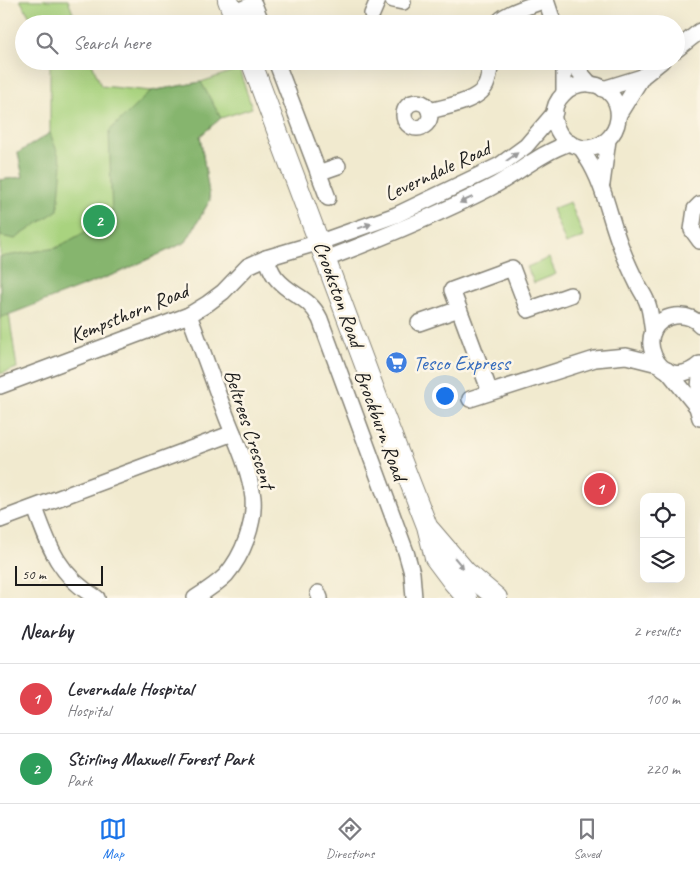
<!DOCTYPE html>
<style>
:root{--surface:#fff;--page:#f7f7f7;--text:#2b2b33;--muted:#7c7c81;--line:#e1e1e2;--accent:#1a73e8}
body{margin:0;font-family:Caveat,sans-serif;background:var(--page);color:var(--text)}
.controls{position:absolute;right:15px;bottom:15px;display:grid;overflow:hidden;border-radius:10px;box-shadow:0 5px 20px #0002}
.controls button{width:45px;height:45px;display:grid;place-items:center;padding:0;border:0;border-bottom:1px solid var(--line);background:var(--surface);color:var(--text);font:25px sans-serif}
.scale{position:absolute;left:15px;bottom:12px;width:88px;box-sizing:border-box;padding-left:5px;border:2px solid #1c1c1c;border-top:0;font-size:14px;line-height:18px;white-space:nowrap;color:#1c1c1c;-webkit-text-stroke:4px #fcf5e5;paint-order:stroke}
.you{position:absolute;left:444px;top:395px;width:18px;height:18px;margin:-12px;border:4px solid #fff;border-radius:50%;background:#1a73e8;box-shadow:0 0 0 8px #1a73e833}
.badge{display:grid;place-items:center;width:32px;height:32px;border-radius:50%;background:var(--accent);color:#fff;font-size:16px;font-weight:700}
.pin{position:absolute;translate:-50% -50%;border:2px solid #fff;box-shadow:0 1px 5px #0006}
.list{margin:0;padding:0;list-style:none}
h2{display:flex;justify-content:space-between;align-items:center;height:65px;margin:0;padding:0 20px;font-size:21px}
h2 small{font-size:16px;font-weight:400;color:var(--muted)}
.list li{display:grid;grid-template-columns:32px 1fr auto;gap:15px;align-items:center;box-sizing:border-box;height:70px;padding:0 20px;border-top:1px solid var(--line)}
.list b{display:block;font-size:19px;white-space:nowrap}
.list p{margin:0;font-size:16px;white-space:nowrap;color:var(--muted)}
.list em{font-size:16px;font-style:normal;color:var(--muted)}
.icon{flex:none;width:28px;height:28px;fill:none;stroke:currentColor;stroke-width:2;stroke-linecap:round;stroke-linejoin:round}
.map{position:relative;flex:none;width:700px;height:598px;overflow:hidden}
.search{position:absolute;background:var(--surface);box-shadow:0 5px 20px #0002;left:15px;right:15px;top:15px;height:55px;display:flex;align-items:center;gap:12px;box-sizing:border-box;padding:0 18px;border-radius:28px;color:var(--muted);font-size:19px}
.sheet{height:205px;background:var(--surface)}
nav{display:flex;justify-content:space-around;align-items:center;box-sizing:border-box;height:70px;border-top:1px solid var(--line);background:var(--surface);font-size:14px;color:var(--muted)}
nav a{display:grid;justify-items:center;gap:2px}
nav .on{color:var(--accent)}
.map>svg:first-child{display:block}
.green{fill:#a9d37f;stroke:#62784e}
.forest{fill:#86b56e;stroke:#516845}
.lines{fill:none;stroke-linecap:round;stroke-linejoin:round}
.minor-casing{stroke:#868376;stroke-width:18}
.major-casing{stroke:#868376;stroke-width:22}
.minor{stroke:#fff;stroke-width:15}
.major{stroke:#fff;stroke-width:20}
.oneway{fill:#999}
.labels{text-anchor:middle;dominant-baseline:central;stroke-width:5;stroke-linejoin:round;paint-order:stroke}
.street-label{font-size:21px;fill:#1c1c1c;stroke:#fcf5e5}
.shop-label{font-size:21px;fill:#366cbe;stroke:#fcf5e5;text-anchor:start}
</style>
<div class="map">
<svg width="700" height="598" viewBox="0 0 700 598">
<rect width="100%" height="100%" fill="#fcf5e5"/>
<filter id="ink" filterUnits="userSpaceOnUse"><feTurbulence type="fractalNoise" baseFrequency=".02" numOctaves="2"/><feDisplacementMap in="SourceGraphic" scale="10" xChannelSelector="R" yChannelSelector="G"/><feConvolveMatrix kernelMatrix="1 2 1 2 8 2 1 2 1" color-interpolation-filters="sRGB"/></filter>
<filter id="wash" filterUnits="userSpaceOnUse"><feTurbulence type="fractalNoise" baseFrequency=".0096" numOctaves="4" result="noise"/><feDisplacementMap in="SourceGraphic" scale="20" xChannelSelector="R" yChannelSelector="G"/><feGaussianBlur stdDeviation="1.12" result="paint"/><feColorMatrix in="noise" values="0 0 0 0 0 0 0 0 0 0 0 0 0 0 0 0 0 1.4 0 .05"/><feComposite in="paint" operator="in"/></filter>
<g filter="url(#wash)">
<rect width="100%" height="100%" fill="#f1eacf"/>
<g class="green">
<path d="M 20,0 L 68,0 L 77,24 L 34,24 Z"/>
<path d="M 50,61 L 91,61 L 101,86 L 151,91 L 201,82 L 239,69 L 252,108 L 221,118 L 200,136 L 210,200 L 186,242 L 120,272 L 9,314 L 17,368 L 0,374 L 0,180 L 23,177 L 18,153 L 50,133 Z"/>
<path d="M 570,202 L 584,237 L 566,244 L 552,209 Z"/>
<path d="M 549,258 L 556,274 L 534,283 L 527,267 Z"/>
</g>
<g class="forest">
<path d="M 201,82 L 221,118 L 200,136 L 210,200 L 186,242 L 120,272 L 0,318 L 0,257 L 56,248 L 112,217 L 109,131 L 151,91 Z"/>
<path d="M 50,133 L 62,164 L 58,210 L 15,239 L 0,236 L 0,180 L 23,177 L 18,153 Z"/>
</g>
</g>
<g filter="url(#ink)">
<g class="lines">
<defs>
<g id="minor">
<path d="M 393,0 L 403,2"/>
<path d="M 546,0 L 554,24"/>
<path d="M 233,13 L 254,4 L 262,24"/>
<path d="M 372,14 L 378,0"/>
<path d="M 497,24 C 502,13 534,5 545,0"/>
<path d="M 676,50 L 700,31"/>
<path d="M 276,61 L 328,198"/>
<path d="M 564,61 L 564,93"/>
<path d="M 570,61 L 590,84"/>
<path d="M 603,89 L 642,77"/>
<circle cx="417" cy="115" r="13"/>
<path d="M 429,111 C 446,107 479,101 486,85 C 489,78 490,69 491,61"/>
<path d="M 619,114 L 642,77 L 662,61"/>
<path d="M 580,148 C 626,151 632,89 590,84 C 570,82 552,100 554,119 C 556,130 562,139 571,144 C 574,146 579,146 581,148 C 583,151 586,155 587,158 C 605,186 609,217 621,247 C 626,260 632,273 638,285 C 641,291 645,296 647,302 C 651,311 651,322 653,332"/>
<path d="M 318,173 L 338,166"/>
<path d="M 602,184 L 608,140"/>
<path d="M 700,204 L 695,209 L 692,230 L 700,241"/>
<path d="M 266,258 C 269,265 272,274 277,279 C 291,296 309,296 320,319 L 406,552 L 412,573 L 414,598"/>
<path d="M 326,259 C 382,238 437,215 490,188 C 517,174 540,153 570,143"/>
<path d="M 189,315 C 202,349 214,384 227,418 C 237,443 250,471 253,498 C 255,524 243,555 226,575 C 217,584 206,591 195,598"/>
<path d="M 419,323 L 459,309"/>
<path d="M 700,325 C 694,318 685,315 675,316 C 627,323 659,400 700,364"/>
<path d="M 667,370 L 697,407"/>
<path d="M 700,377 L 697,407 L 700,418"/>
<path d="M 0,386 L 189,315 L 207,304 L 223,292 L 248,266 L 266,258 L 320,242 L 396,215 L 500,165 L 526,146 L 555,112"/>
<path d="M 490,392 L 452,290 L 512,268 L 528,310 L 570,295"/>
<path d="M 470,399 L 595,359 L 626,356 L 658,364"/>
<path d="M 35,508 C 49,547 59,576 97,598"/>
<path d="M 0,520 L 233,433"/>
<path d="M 318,593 L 320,598"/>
</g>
<g id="major">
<path d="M 228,0 L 237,24"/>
<path d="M 251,61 L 383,413 L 427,526 L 435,558 L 453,582 L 467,598"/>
<path d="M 430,530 L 466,572 L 497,598"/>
</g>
</defs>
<use href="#minor" class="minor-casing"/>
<use href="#major" class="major-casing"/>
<use href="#minor" class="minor"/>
<use href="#major" class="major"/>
</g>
<defs><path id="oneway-solid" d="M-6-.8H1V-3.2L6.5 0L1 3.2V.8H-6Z" transform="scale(1.25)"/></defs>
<g class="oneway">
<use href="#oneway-solid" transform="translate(512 157) rotate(-35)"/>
<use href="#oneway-solid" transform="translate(466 200) rotate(155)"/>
<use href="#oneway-solid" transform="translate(365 226) rotate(-20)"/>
<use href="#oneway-solid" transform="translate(459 563) rotate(50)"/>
</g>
</g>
<defs>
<symbol id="supermarket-disc" viewBox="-11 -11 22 22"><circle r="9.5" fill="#3f7fe0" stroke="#fcf5e5"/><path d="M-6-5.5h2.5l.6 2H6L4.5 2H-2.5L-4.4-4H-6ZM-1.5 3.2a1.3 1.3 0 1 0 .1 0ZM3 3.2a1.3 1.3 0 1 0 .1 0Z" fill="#fff"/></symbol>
</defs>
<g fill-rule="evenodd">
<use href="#supermarket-disc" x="384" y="350" width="25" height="25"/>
</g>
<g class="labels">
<g class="street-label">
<text transform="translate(437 171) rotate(-25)">Leverndale Road</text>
<text transform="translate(339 294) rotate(70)">Crookston Road</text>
<text transform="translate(129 313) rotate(-22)">Kempsthorn Road</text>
<text transform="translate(381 425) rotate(70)">Brockburn Road</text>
<text transform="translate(250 429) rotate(72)">Beltrees Crescent</text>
</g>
<g class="shop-label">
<text x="413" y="363">Tesco Express</text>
</g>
</g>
</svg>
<div class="controls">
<button><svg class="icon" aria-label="locate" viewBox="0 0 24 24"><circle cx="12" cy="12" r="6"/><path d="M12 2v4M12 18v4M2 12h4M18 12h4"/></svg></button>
<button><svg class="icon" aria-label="layers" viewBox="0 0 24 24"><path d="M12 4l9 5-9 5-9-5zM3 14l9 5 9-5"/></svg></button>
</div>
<div class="scale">50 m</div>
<div class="you"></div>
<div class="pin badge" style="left:600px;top:489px;background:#e0444e">1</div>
<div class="pin badge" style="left:99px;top:221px;background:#2e9e5b">2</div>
<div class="search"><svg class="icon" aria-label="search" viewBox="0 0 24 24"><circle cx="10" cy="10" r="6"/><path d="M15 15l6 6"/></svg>Search here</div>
</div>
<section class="sheet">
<h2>Nearby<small>2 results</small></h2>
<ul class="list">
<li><span class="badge" style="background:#e0444e">1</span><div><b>Leverndale Hospital</b><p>Hospital</p></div><em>100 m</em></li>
<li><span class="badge" style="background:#2e9e5b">2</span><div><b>Stirling Maxwell Forest Park</b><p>Park</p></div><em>220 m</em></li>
</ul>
</section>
<nav>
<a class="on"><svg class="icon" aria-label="map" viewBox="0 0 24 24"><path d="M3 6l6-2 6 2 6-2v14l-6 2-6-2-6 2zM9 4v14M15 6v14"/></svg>Map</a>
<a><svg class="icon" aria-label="directions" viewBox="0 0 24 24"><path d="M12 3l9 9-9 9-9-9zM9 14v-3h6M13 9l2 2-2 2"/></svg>Directions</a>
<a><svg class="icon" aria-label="saved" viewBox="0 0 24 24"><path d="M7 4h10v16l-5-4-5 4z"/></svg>Saved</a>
</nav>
